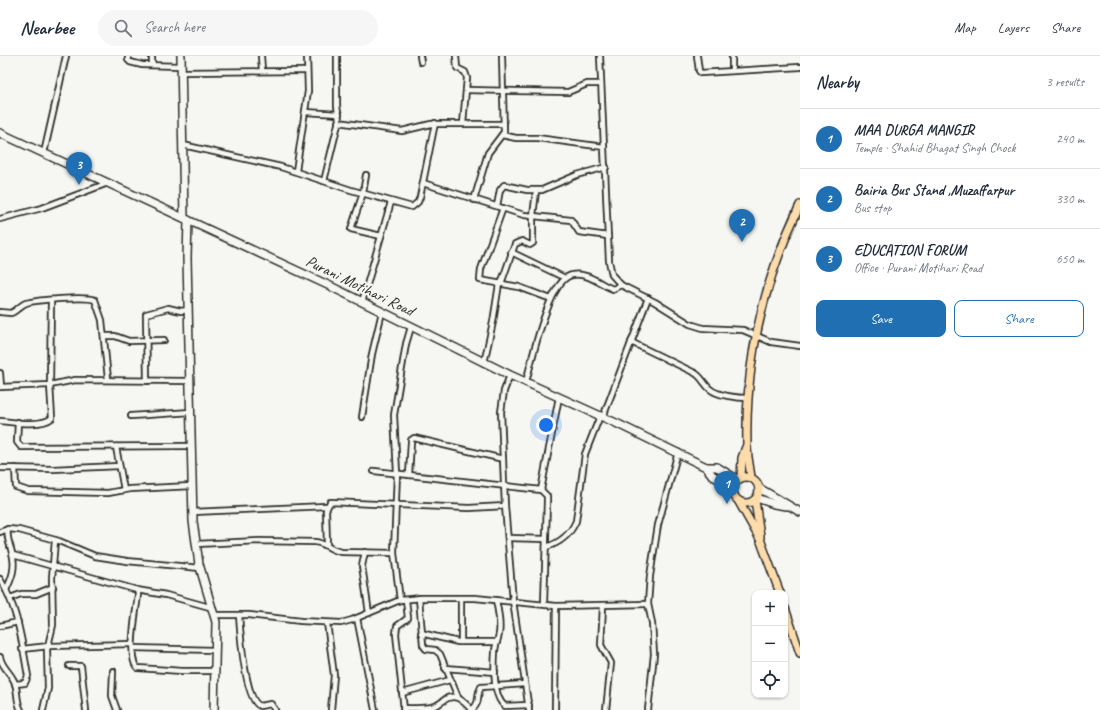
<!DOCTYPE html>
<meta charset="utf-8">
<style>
:root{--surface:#fff;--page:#f6f6f7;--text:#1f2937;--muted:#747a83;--line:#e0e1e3;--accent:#1f6fb2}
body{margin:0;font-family:Caveat,sans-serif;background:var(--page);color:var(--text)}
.controls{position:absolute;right:12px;bottom:12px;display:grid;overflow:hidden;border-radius:8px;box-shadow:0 1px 3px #0004}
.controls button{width:36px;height:36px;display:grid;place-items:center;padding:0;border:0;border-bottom:1px solid var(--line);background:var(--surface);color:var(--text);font:20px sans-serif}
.you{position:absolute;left:546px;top:369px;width:14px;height:14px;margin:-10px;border:3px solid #fff;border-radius:50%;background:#1a73e8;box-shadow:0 0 0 6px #1a73e833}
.badge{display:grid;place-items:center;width:26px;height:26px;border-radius:50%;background:var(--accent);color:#fff;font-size:13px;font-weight:700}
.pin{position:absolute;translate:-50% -33px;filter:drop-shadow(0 1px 2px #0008)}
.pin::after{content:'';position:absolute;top:21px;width:14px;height:12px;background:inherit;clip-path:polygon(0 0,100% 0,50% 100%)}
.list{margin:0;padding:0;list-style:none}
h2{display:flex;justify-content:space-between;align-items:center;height:52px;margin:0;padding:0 16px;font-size:17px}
h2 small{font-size:13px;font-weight:400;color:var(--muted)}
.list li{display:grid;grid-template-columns:26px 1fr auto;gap:12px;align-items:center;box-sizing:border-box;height:60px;padding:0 16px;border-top:1px solid var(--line)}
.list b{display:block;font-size:15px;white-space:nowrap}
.list p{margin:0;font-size:13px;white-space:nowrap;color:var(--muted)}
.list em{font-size:13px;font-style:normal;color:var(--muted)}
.actions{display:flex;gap:8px;padding:12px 16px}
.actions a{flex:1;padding:9px 0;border:1px solid var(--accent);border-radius:8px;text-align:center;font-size:14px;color:var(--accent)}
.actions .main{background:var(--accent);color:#fff}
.icon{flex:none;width:22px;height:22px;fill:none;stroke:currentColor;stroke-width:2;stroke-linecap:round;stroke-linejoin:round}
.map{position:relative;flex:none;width:800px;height:654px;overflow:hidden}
header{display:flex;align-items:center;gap:24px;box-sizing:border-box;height:56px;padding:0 20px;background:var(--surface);border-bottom:1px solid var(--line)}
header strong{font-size:19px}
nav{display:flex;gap:22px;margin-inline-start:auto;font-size:14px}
.search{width:280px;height:36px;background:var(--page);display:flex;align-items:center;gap:10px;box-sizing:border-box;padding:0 14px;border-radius:22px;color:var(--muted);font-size:15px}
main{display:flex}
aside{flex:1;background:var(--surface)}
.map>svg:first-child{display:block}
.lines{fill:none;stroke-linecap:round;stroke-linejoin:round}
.street-casing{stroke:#2b2b2b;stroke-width:8}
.secondary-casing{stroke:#2b2b2b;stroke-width:10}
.primary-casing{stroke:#2b2b2b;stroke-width:10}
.street{stroke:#f6f6f2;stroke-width:4.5}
.secondary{stroke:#f6f6f2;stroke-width:7}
.primary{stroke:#fddcac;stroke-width:7}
.labels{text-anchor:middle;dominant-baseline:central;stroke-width:4;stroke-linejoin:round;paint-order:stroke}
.street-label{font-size:16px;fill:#2b2b2b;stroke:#f6f6f2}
</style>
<header>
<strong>Nearbee</strong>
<div class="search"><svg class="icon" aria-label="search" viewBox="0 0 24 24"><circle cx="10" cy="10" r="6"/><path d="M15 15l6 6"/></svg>Search here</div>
<nav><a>Map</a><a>Layers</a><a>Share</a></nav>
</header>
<main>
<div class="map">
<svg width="800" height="654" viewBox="0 0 800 654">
<rect width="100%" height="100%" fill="#f6f6f2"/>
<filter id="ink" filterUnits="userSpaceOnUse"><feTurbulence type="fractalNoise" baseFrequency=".025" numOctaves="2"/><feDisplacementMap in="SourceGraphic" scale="8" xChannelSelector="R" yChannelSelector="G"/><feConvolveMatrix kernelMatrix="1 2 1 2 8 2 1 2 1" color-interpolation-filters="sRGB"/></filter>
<g filter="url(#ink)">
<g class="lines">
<defs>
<g id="street">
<path d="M 128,0 L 128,4 L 130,6 L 142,9 L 181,10"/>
<path d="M 152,0 L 152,9"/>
<path d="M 261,0 L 262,14"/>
<path d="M 420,0 L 421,6"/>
<path d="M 456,0 L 457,12 L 465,16 L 467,22 L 463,68"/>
<path d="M 600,0 L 609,205 L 612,219 L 621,229 L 655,246 L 690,268 L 703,272 L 743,274 L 771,286 L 800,290"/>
<path d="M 697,0 L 699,15 L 701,17 L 800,11"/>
<path d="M 732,0 L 732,15"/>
<path d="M 181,16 L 307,15"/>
<path d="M 466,34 L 568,36 L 587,28 L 600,28"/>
<path d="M 305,56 L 339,58"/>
<path d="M 338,66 L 402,75 L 431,68 L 504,68"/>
<path d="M 502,79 L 516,82 L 537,82 L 604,91"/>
<path d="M 183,89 L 281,111 L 351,134 L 412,151 L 418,146 L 420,141 L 435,67"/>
<path d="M 44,97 L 66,0"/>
<path d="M 296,115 L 308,35 L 307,0"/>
<path d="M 366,119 L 363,137 L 351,173 L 381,180"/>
<path d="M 324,125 L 339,64 L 337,50 L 337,0"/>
<path d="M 423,127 L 524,159 L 571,164 L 579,176 L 608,180"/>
<path d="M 474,144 L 488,97 L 504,76 L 502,0"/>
<path d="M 497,150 L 500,134 L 504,129 L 527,134 L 542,134 L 577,119 L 606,111"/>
<path d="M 503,152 L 481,213 L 480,224 L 519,231 L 551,243"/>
<path d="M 0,163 L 42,152 L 108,127"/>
<path d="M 511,196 L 565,222"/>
<path d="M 501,228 L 515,188 L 522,185 L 530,189 L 533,187 L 533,160 L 536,135"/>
<path d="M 362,246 L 391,146"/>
<path d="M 0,256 L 11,257 C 17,255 20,249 26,247 C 36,244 86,240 95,244 L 102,264 L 108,323"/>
<path d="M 104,280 L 115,280 L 129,285 L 164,284"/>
<path d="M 631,286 L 695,317 C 702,321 704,328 710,333 C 718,340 738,342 749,342"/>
<path d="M 484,307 L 493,266 L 499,228"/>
<path d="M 0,317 L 1,331"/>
<path d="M 510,319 L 504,335 L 501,356 L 505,450 L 513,545 L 529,654"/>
<path d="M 147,325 L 146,258 L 168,252 L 181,255 L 188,254"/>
<path d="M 526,326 C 532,304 549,223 572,219 C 587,216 600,228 613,233 L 621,229"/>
<path d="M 0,331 L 50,329 L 75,324 L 190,325"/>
<path d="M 131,360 L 191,356"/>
<path d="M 362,361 L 372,298 L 382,256"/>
<path d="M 603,361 L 648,242"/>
<path d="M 0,365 C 13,366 41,371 52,362 L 50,329 L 51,245"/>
<path d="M 18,366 L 17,386 L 21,391 L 191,390"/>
<path d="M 116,391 L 124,434"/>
<path d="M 0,412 L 53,413 L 119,410"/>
<path d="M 15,412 L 16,431 L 28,435 L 108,437 L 130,433 L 192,430"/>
<path d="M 374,415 L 541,434 L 547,440 L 547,445 L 544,548"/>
<path d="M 409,419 L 411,386 L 411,384 L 414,382 L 503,403"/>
<path d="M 541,434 L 559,341"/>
<path d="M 193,456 L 326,450"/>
<path d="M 0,476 L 8,473 L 19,474 L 59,485 L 95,500 L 127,505 L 200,512"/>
<path d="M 508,482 L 546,483"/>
<path d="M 196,488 L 259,485 L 315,486 C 326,487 331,495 342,496 L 394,497"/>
<path d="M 327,489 L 326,454 L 330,446 L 469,452 L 505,450"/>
<path d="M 546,491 C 560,487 570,479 576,465 L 585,398 L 600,360"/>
<path d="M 365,496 L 362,510 L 369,557"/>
<path d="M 13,499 L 137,534 L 138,538 C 137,552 126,605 138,612 L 182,615 L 214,615"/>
<path d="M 0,523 C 18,552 22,587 28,620 L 25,627 L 15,628"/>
<path d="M 6,534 C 12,522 16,511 12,497 C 10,488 6,482 8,473"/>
<path d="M 137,534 L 166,539 L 213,552"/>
<path d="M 10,542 L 21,538 L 36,538 L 53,531"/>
<path d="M 419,542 L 423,589 L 426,593 L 435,594 L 440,598 L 458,641"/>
<path d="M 400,544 L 394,497 L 397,417 L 394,359 L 406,288 L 411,271"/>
<path d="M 496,544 C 498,554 501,567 499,578 C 498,584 495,590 495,596 C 494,610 493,642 505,650 L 529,649"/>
<path d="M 603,550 L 601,589 L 611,607 L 606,654"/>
<path d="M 215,559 L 249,559 L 301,565 L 341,567 L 352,564 L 400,544 L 422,542 L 475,542 L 556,550 L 648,548"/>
<path d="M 239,559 C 240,574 245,645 260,650 L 271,648 L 275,654"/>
<path d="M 357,562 L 375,654"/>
<path d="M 327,567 L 334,619 L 331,654"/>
<path d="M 0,570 L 18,566"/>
<path d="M 421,577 L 458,586 L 497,586"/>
<path d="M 461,586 L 461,542"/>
<path d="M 133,592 L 215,594"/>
<path d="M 22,593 L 49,590 L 132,588"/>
<path d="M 0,601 C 2,611 9,615 13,623 C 19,632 15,644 21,654"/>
<path d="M 69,610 L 81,610 L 86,654"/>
<path d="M 445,612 L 495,616"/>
<path d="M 113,615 L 112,640 L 117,654"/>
<path d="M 402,637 L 450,624"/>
<path d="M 403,652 C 413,652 423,653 432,651 C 437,650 439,648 443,645 C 455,635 463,645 472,654"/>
<path d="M 43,654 L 48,632 L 47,594 L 53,569 L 52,522 L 55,484"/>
<path d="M 404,654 L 396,578 L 397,570 L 408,562 L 406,544"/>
<path d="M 472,654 C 482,644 475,641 481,631 L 525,628"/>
<path d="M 555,654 L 556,550"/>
<path d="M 648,654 L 654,598 L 652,567 L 648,548 L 650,520 L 658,469 L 678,396"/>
</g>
<g id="secondary">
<path d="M 181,0 L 184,162"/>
<path d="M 0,77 L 330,230 L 510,319 L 616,367 L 706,411 L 717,411 L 738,424"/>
<path d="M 188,164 L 187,202 L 193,465 L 199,508 L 216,566 L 214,654"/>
<path d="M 706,411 L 712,419 L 732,432"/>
<path d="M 759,432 L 800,456"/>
<path d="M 757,442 L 774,448 L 786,450"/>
</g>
<g id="primary">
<circle cx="746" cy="434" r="13"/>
<path d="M 741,422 L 742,402 L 746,391"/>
<path d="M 751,422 C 750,411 747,400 747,389 C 745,306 764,224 800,149"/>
<path d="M 755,444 L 760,480"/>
<path d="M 739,446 L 760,483 L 780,537"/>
<path d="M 785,552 L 800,597"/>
</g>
</defs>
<use href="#street" class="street-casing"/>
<use href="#secondary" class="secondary-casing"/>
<use href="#primary" class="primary-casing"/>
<use href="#street" class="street"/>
<use href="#secondary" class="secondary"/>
<use href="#primary" class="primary"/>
</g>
</g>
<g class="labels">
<g class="street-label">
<text transform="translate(360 230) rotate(26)">Purani Motihari Road</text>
</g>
</g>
</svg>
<div class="controls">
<button>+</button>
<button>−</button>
<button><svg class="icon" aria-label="locate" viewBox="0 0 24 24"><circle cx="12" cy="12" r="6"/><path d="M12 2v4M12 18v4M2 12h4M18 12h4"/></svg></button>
</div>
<div class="you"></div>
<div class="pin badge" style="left:727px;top:448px">1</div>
<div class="pin badge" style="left:742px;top:186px">2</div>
<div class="pin badge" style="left:79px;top:129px">3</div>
</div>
<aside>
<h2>Nearby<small>3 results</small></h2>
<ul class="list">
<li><span class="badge">1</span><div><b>MAA DURGA MANGIR</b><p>Temple · Shahid Bhagat Singh Chock</p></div><em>240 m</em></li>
<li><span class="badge">2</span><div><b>Bairia Bus Stand ,Muzaffarpur</b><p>Bus stop</p></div><em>330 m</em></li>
<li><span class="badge">3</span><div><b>EDUCATION FORUM</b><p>Office · Purani Motihari Road</p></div><em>650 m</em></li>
</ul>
<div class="actions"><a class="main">Save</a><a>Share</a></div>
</aside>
</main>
